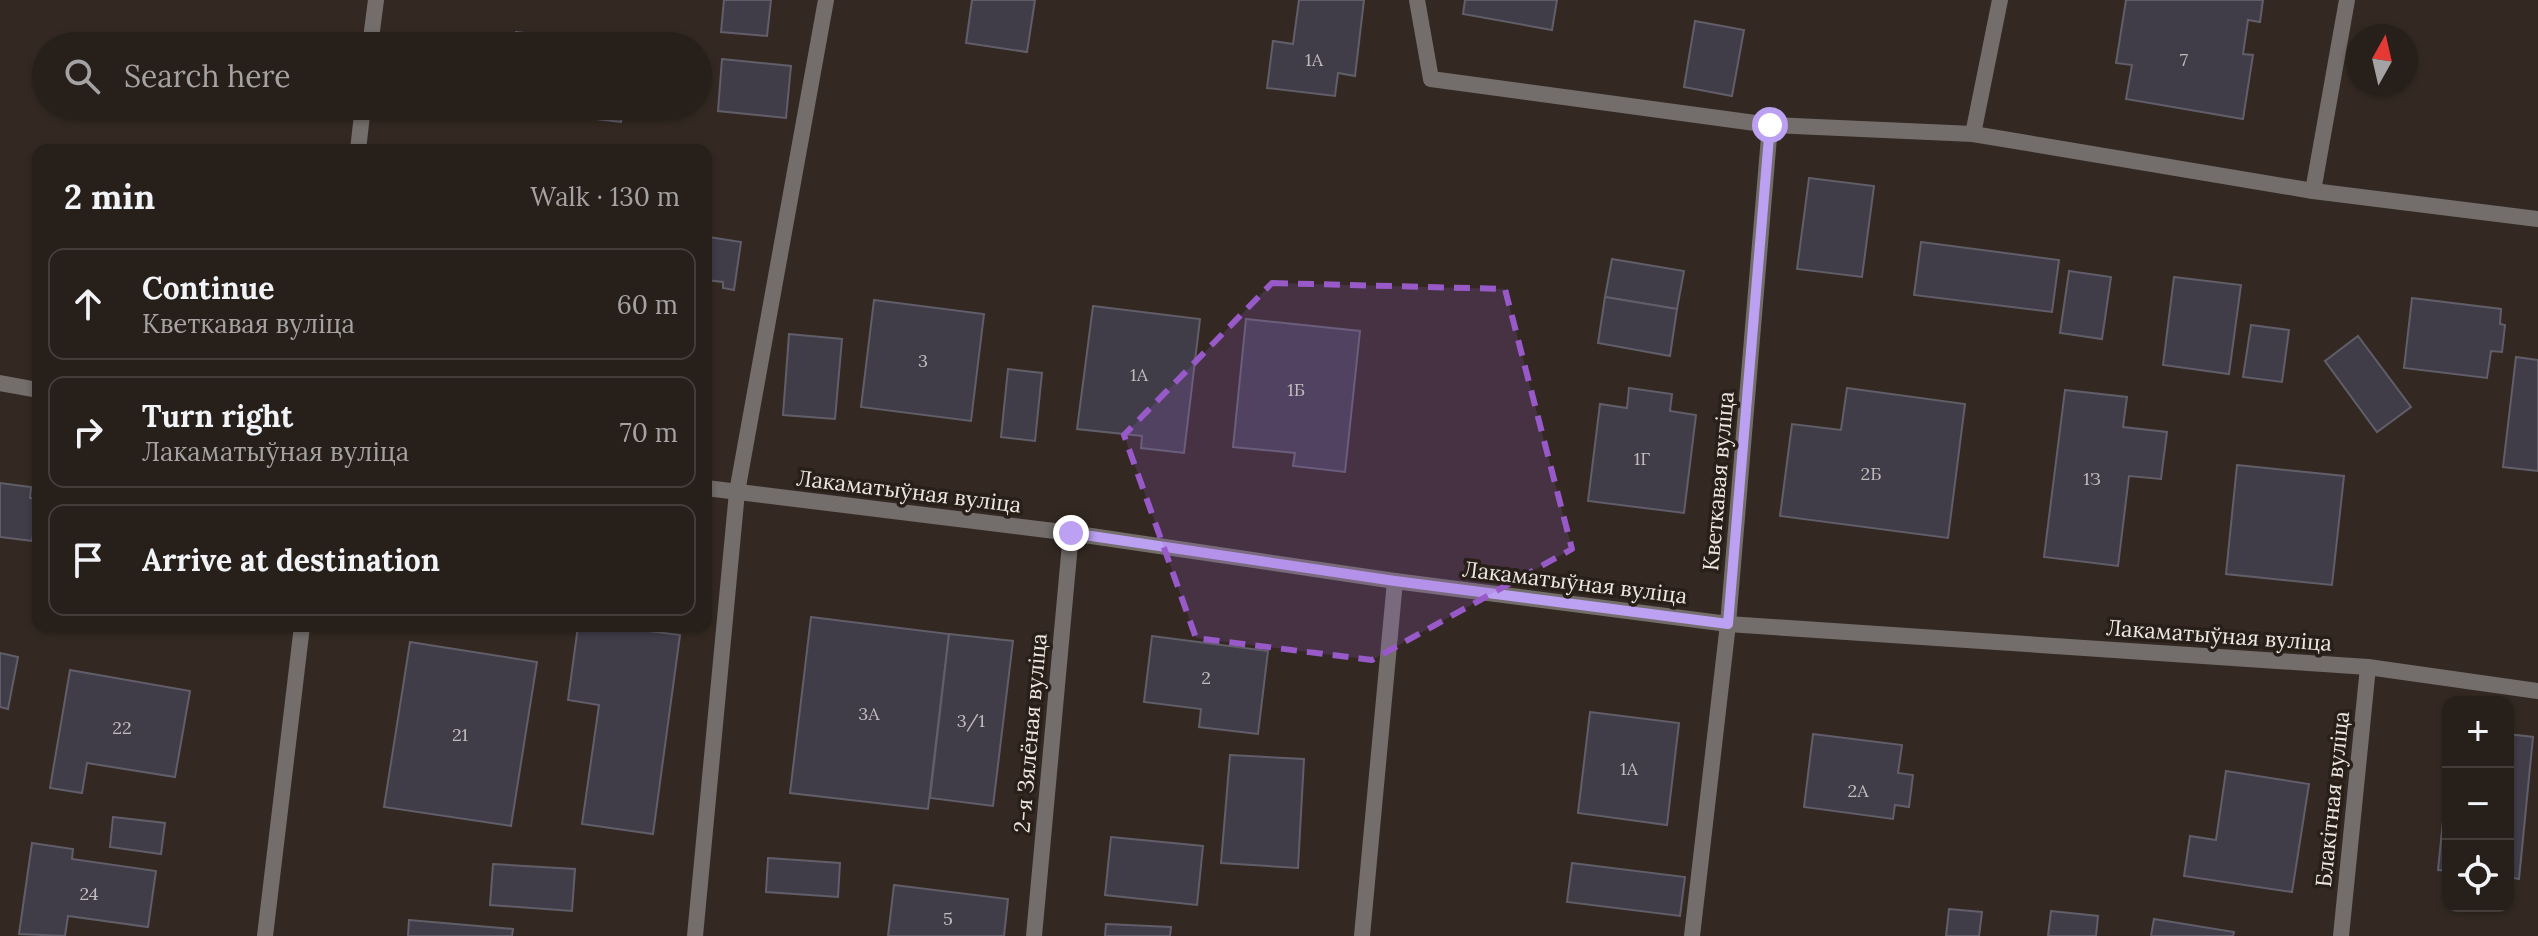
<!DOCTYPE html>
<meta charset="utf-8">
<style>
:root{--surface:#261f1a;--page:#322c27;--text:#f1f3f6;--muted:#a4a2a2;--line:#423d39}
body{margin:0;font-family:Lora,serif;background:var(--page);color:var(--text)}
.controls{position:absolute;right:24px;bottom:24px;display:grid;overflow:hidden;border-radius:16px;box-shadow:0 2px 6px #0004}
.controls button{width:72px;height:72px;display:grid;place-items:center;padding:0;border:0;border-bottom:2px solid var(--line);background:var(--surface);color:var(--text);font:40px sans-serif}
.compass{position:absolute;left:2346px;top:24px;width:72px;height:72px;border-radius:50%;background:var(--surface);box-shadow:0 2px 6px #0004;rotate:8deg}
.stop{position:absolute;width:24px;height:24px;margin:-18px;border:6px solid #bca0f2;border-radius:50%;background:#fff}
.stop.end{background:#bca0f2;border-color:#fff;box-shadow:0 2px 8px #0008}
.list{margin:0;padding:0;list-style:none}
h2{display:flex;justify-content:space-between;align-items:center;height:104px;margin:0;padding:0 32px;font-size:34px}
h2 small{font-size:26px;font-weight:400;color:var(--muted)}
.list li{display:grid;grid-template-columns:52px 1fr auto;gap:24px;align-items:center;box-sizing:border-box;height:112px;margin:0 16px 16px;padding:0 16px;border:2px solid var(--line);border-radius:16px}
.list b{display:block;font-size:30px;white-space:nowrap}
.list p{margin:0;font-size:26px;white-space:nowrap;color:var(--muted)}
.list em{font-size:26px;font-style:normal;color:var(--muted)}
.icon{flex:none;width:44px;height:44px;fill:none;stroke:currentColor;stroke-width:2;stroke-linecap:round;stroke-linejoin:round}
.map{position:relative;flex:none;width:2538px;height:936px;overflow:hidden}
.search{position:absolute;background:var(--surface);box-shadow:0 2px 6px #0004;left:32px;top:32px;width:680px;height:88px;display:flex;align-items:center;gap:20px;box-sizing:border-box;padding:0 28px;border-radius:44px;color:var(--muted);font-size:30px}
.panel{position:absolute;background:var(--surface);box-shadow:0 2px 6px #0004;left:32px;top:144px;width:680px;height:488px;border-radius:16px}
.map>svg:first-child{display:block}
.building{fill:#403d49;stroke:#615e6a;stroke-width:2}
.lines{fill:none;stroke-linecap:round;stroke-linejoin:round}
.lane{stroke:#736e6b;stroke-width:16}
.street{stroke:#736e6b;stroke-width:16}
.route{stroke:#bca0f2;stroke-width:10}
.marked{fill:#985ac8;fill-opacity:0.2;stroke:#985ac8;stroke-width:6;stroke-dasharray:16 10;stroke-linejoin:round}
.labels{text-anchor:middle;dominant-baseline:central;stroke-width:7;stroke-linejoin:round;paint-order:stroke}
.number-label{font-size:18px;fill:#c2bcbc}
.street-label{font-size:22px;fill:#ede6e2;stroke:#291f19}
</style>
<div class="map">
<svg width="2538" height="936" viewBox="0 0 2538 936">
<rect width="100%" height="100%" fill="#332922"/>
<g class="building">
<path d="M 724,0 L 771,0 L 767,36 L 721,32 Z"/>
<path d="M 972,0 L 1035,0 L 1027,52 L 966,43 Z"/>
<path d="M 1299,0 L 1364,0 L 1355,76 L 1338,73 L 1335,96 L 1267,88 L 1273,41 L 1293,44 Z"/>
<path d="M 1465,0 L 1557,0 L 1552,30 L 1463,14 Z"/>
<path d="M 2126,0 L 2263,0 L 2260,22 L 2248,20 L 2243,54 L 2253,55 L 2243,119 L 2126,99 L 2132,65 L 2116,63 Z"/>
<path d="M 1695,21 L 1744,30 L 1732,96 L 1684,87 Z"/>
<path d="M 516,32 L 630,45 L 630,46 L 514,46 Z"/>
<path d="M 722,59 L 791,66 L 786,118 L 718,111 Z"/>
<path d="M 508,106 L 623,106 L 621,122 L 508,109 Z"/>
<path d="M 1809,178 L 1874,186 L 1862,277 L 1797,269 Z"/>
<path d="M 709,237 L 741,242 L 734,290 L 723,288 L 723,282 L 706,280 Z"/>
<path d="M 1921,242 L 2059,260 L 2052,312 L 1914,295 Z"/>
<path d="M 1612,259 L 1684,271 L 1677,309 L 1605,297 Z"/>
<path d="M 2069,271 L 2111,277 L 2102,339 L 2060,333 Z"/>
<path d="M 2174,277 L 2241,285 L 2229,374 L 2163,365 Z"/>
<path d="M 1605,297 L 1677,309 L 1670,356 L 1598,343 Z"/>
<path d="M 2412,298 L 2501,309 L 2500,324 L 2505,325 L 2502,352 L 2491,351 L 2487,378 L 2404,368 Z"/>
<path d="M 874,300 L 984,314 L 971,421 L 861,407 Z"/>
<path d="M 1093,306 L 1200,319 L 1184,453 L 1141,448 L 1142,436 L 1077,429 Z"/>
<path d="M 1246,319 L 1360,331 L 1345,472 L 1293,466 L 1295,453 L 1233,447 Z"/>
<path d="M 2251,325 L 2289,330 L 2282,382 L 2243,377 Z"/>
<path d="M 789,334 L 842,339 L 835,419 L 783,415 Z"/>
<path d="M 2358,336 L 2411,407 L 2377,432 L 2325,361 Z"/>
<path d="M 2516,357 L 2538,360 L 2538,471 L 2503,467 Z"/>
<path d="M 1008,369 L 1042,373 L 1035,441 L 1001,437 Z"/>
<path d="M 1629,388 L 1672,394 L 1670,411 L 1696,415 L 1684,513 L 1588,501 L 1600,404 L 1627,408 Z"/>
<path d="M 1847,388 L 1965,404 L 1948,538 L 1780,516 L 1792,424 L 1841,430 Z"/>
<path d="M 2065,390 L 2127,397 L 2123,427 L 2167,432 L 2161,479 L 2129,476 L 2118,566 L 2044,557 Z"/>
<path d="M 2237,465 L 2344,476 L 2332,585 L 2226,574 Z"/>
<path d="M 0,483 L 31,487 L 30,498 L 38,499 L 38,519 L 36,519 L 32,541 L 0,537 Z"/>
<path d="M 811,617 L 949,634 L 928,809 L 790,793 Z"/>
<path d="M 578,626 L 610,626 L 680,635 L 653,834 L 582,824 L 599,705 L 568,700 Z"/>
<path d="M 949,634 L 1013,641 L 993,806 L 930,798 Z"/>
<path d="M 1152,636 L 1268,651 L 1258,734 L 1199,727 L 1201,709 L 1144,702 Z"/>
<path d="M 410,642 L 537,662 L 511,826 L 384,807 Z"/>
<path d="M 0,653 L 18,657 L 8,709 L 0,707 Z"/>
<path d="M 70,670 L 190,691 L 175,777 L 87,763 L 82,793 L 50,788 Z"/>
<path d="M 1590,712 L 1679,723 L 1667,825 L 1578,813 Z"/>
<path d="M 1813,734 L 1902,745 L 1898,773 L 1913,775 L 1909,807 L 1895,805 L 1893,819 L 1804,807 Z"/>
<path d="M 2508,734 L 2533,737 L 2519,879 L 2508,877 Z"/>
<path d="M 1230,755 L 1304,759 L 1298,868 L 1221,863 Z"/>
<path d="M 2226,771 L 2309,784 L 2292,892 L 2184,876 L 2190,836 L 2216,840 Z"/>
<path d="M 2448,771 L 2448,871 L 2438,870 Z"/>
<path d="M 113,817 L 165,823 L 161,854 L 110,847 Z"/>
<path d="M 1111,837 L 1203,846 L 1197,905 L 1105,895 Z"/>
<path d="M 32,843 L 73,849 L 72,859 L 156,871 L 148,927 L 68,916 L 65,936 L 19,934 Z"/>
<path d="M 768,858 L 840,863 L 838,897 L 766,892 Z"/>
<path d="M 1572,863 L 1685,877 L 1680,916 L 1567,902 Z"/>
<path d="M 493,864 L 575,869 L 572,911 L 490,905 Z"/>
<path d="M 894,885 L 1008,899 L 1004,936 L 888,936 Z"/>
<path d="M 1949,909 L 1982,912 L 1979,936 L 1946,936 Z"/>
<path d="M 2051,911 L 2098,916 L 2096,936 L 2048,936 Z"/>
<path d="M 2154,919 L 2234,932 L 2233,936 L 2151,936 Z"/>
<path d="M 409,920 L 513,929 L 512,936 L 408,936 Z"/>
<path d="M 1106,924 L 1171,927 L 1170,936 L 1105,936 Z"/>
</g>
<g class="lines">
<g class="lane">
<path d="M 1417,0 L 1431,79 L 1770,125 L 1973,134 L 2313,191 L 2538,219"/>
<path d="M 1973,134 L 2000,0"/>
<path d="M 2313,191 L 2347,0"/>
<path d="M 695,936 L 737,492 L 826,0"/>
<path d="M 1362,936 L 1395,581"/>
</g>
<g class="street">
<path d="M 370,46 L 376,0"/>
<path d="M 358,150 L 363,106"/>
<path d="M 0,383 L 38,390"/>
<path d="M 706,488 L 1071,533 L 1395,581 L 1728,624 L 2368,667 L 2538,691"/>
<path d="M 265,936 L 302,626"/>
<path d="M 1034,936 L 1071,533"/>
<path d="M 1692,936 L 1728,624 L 1770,125"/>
<path d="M 2341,936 L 2368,667"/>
</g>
</g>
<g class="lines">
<path class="route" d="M 1071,533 L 1395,581 L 1728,624 L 1770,125"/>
</g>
<path class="marked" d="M 1272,283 L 1505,289 L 1572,549 L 1372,660 L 1196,638 L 1124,435 Z"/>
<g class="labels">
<g class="number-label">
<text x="1314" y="59">1А</text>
<text x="2184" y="59">7</text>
<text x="923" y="360">3</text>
<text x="1139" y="374">1А</text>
<text x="1296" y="389">1Б</text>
<text x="1642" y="458">1Г</text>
<text x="1871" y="473">2Б</text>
<text x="2092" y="478">1З</text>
<text x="1206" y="677">2</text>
<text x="869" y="713">3А</text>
<text x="971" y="720">3/1</text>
<text x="122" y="727">22</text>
<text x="460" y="734">21</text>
<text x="1629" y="768">1А</text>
<text x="1858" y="790">2А</text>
<text x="89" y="893">24</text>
<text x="948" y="918">5</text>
</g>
<g class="street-label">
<text transform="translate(1718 481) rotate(-85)">Кветкавая вуліца</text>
<text transform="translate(909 491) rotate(7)">Лакаматыўная вуліца</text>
<text transform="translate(1575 582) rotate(7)">Лакаматыўная вуліца</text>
<text transform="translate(2219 635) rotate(4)">Лакаматыўная вуліца</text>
<text transform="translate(1030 733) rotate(-85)">2-я Зялёная вуліца</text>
<text transform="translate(2332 799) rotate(-84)">Блакітная вуліца</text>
</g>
</g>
</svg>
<div class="controls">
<button>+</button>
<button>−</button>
<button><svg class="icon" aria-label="locate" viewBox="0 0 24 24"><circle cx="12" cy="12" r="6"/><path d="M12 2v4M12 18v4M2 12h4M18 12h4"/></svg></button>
</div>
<svg class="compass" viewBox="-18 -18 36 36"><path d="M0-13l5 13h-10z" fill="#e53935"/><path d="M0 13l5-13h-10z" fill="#a4a2a2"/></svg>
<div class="stop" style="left:1770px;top:125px"></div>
<div class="stop end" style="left:1071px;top:533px"></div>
<div class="search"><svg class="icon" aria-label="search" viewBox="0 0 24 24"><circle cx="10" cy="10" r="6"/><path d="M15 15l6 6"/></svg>Search here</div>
<section class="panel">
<h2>2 min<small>Walk · 130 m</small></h2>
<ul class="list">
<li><svg class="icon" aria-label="ahead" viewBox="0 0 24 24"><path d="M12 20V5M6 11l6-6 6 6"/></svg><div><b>Continue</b><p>Кветкавая вуліца</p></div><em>60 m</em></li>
<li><svg class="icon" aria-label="right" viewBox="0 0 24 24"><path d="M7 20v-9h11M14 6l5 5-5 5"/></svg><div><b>Turn right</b><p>Лакаматыўная вуліца</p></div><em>70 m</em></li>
<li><svg class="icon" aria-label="arrive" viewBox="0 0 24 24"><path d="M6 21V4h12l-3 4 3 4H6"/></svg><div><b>Arrive at destination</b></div></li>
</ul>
</section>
</div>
